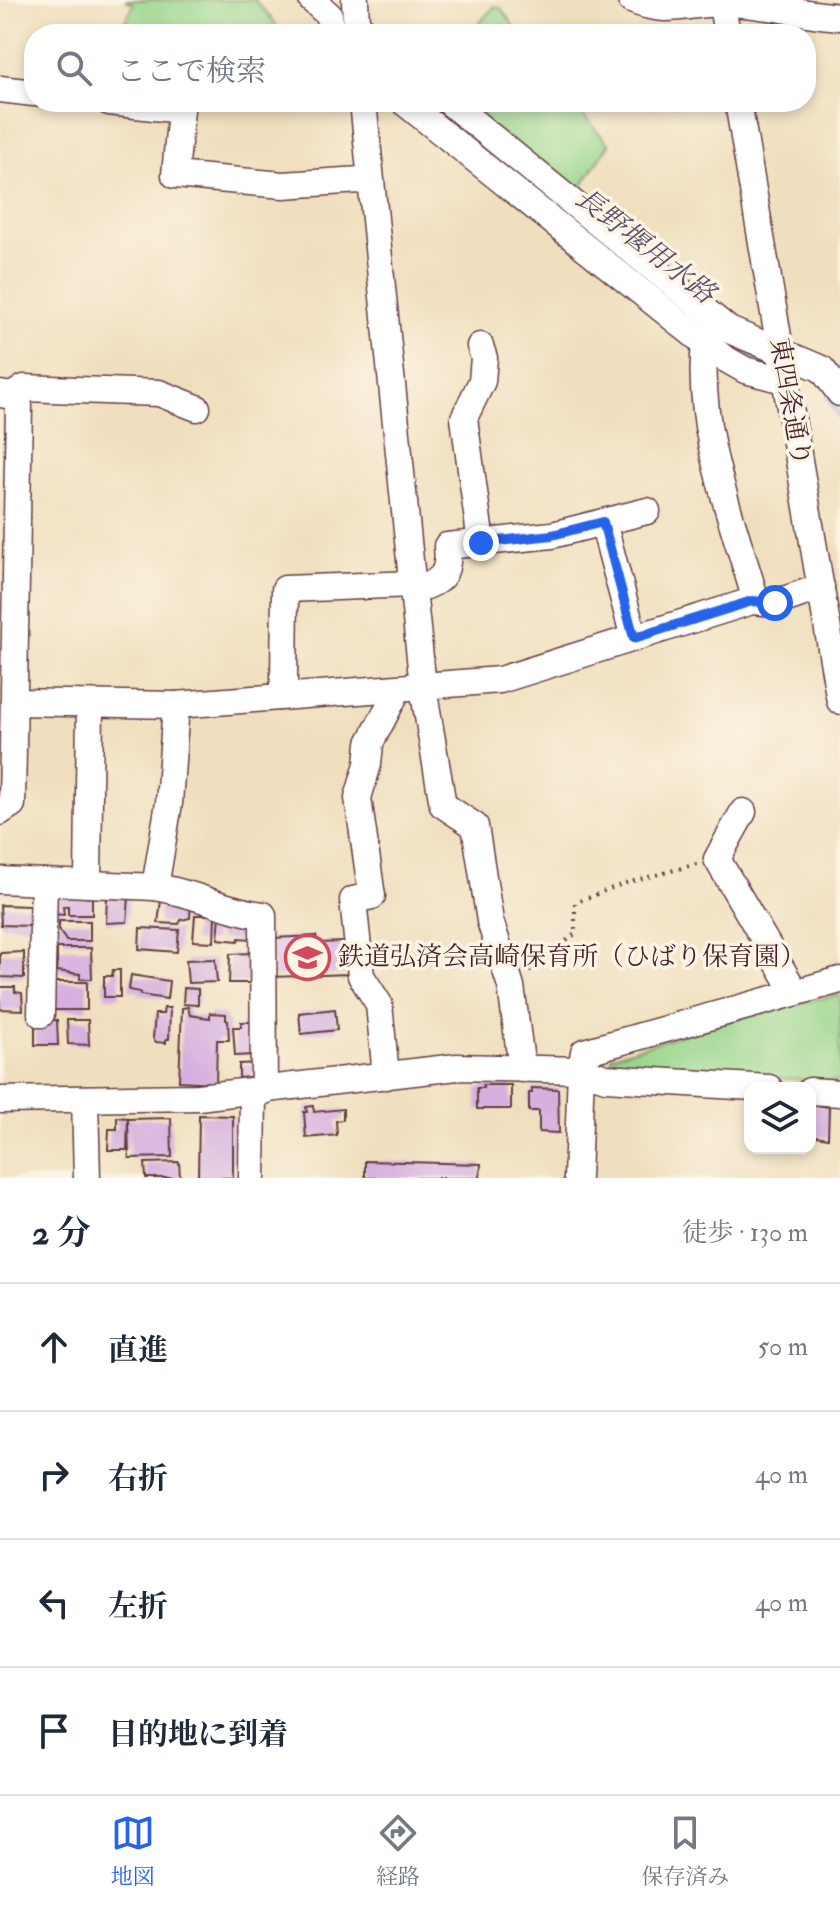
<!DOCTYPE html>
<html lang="ja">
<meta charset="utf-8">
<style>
:root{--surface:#fff;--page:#f6f6f7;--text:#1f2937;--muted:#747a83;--line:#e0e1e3;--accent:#2563eb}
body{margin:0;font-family:"IM FELL Double Pica","Noto Serif JP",serif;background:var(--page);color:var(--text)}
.controls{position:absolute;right:24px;bottom:24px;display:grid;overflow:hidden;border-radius:16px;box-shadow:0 4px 12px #0003}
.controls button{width:72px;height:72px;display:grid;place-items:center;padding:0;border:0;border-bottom:2px solid var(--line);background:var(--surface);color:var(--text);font:40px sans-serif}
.stop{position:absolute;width:24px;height:24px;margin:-18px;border:6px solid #2563eb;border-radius:50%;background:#fff}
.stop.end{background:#2563eb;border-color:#fff;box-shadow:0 2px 8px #0008}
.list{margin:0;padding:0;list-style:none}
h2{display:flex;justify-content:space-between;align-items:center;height:104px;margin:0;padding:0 32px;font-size:34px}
h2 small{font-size:26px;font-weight:400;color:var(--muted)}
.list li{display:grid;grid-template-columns:52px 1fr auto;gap:24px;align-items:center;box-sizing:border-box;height:128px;padding:0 32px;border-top:2px solid var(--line)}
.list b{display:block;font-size:30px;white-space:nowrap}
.list em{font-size:26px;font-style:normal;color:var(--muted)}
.icon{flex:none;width:44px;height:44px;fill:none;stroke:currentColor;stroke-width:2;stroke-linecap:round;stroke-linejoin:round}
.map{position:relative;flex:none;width:840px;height:1178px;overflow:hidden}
.search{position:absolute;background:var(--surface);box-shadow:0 4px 12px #0003;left:24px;right:24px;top:24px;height:88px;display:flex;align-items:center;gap:20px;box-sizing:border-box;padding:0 28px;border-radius:32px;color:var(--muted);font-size:30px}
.sheet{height:616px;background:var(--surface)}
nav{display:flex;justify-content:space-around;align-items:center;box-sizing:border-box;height:112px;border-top:2px solid var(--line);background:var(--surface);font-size:22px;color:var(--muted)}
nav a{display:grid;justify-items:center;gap:4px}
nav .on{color:var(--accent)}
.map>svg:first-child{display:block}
.green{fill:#98d68c;stroke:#717a5c;stroke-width:2}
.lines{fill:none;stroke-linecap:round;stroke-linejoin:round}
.stream{stroke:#7aaae4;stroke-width:6}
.building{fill:#d5afdf}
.minor-casing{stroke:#633c41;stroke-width:29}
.path{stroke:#633c41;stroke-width:4;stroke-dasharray:2 6;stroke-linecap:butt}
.minor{stroke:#fff;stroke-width:26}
.route{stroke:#2563eb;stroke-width:10}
.labels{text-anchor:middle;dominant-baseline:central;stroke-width:7;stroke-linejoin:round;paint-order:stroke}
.street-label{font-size:26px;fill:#4a1f2b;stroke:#fcf5e5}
.poi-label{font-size:26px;fill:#4a1f2b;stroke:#fcf5e5;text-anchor:start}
.water-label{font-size:28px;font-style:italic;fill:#5b506c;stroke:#fcf5e5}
</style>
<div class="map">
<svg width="840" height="1178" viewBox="0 0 840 1178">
<rect width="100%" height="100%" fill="#fcf5e5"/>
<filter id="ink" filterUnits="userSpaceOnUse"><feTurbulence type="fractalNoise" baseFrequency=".0125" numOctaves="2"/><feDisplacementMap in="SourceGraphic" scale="16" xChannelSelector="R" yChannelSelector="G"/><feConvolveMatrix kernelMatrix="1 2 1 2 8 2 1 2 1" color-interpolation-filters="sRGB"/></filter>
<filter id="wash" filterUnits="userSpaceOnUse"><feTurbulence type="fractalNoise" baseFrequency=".006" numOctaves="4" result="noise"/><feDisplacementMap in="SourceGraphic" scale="32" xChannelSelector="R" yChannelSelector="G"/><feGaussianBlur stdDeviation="1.8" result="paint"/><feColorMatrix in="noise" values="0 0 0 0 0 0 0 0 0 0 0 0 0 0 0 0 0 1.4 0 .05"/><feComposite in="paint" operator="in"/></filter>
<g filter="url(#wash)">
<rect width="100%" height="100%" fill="#f0dfbe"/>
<g class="green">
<path d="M 125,0 L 255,0 L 276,24 L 275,34 L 118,34 L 134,4 Z"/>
<path d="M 495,6 L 501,8 L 519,34 L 469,34 Z"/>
<path d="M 459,102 L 571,102 L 609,144 L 577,194 Z"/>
<path d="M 840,995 L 840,1082 L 612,1068 L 611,1056 L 770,1008 Z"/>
</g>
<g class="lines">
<g class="stream">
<path d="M 343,20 L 346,34"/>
<path d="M 476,143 L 540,193"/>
<path d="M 739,346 L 755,358 L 775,363"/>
<path d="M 829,398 L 840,417"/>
</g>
</g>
<g id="blocks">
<g class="building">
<path d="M 162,893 L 191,900 L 190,918 L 181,920 L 179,924 L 158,923 Z"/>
<path d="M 92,894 L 92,915 L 68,915 L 68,906 L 63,906 L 64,915 L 54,914 L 54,895 Z"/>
<path d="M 107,896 L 129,897 L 127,922 L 106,923 Z"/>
<path d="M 0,905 L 30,906 L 30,926 L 1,925 Z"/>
<path d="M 195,915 L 215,915 L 214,942 L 193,941 Z"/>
<path d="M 220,915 L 255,919 L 252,939 L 239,938 L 238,941 L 218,939 Z"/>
<path d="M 59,921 L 90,921 L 90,941 L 66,941 L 59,929 Z"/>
<path d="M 140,928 L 179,930 L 177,952 L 139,949 Z"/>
<path d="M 316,936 L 317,943 L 347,942 L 348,974 L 273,977 L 272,938 Z"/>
<path d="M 57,948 L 91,948 L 92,979 L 80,979 L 80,974 L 57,971 Z"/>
<path d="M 24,952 L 24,978 L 0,977 L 0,953 Z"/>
<path d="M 252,953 L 252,983 L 229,983 L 230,954 Z"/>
<path d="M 215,959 L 217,982 L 188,983 L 186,960 Z"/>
<path d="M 113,970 L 120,970 L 120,997 L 104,997 L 104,976 L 112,976 Z"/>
<path d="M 131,975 L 169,981 L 167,999 L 140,995 L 140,992 L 129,990 Z"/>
<path d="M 51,982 L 87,982 L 87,1010 L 52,1010 Z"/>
<path d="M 0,987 L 15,987 L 15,992 L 22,993 L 23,1010 L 0,1009 Z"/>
<path d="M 184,988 L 198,989 L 198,1005 L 183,1004 Z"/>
<path d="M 188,1007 L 190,1015 L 210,1018 L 210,1013 L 226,1014 L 226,1020 L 228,1021 L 229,1040 L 217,1040 L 216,1083 L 179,1081 L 182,1008 Z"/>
<path d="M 164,1008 L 170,1008 L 169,1039 L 166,1039 L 166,1043 L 156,1042 L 153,1038 L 155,1014 L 163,1014 Z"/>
<path d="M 335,1009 L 337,1030 L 301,1034 L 299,1013 Z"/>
<path d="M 35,1020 L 57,1020 L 58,1045 L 35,1045 Z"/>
<path d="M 67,1020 L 88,1020 L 89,1045 L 68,1044 Z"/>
<path d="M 241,1022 L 253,1022 L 254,1055 L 235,1056 L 233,1027 L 241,1027 Z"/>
<path d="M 257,1063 L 258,1076 L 239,1078 L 239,1064 Z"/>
<path d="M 483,1085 L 511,1085 L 511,1109 L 477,1109 L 477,1088 L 483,1088 Z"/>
<path d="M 532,1088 L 558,1089 L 559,1133 L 539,1132 L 539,1111 L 529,1111 L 529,1093 L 532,1093 Z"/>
<path d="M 810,1104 L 829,1107 L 828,1138 L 810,1135 Z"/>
<path d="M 313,1106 L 314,1112 L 343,1109 L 343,1120 L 336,1121 L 337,1135 L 306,1138 L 304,1112 L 307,1112 L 306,1107 Z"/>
<path d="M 199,1115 L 233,1116 L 233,1178 L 198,1178 Z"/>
<path d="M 117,1117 L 128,1118 L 127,1150 L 108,1150 L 109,1129 L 117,1129 Z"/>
<path d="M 171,1118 L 172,1157 L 129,1158 L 128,1119 Z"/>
<path d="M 365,1161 L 481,1164 L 480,1178 L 365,1178 Z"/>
<path d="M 179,1162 L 180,1178 L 146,1178 L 145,1163 Z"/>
</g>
</g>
</g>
<g filter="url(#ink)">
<use href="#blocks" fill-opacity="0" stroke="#633c41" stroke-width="2"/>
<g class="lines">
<defs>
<g id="minor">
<path d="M 312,0 L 329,15 L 331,34"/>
<path d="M 355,0 L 356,23 L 366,34"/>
<path d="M 631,0 C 669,16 687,3 723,3 C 762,3 801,14 840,17"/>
<path d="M 721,0 L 727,34"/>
<path d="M 0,89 L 34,93"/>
<path d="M 109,102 L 181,110 L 175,175 L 283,185 L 361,180"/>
<path d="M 363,102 L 423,687 L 443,805 L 475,826 L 490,921 L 511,986 L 522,1069"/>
<path d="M 404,102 L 722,357 L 745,370 L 787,381"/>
<path d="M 449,102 L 729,330 L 822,369 L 840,393"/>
<path d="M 738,102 L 840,701"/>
<path d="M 705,343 C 696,429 730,512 754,594 L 752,601"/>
<path d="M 480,346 L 484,358 L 482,381 L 464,418 L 481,543"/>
<path d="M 0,394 L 12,396 L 24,388 L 159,393 L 197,408"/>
<path d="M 603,522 L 634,638"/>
<path d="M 414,590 C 441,583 450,575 447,546 L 552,535 L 647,511"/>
<path d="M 279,697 L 284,684 L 285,589 L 414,584"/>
<path d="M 14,702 L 176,705 L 500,680 L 752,601 L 775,603 L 821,587"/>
<path d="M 0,812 L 12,804 L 19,405 L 12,396"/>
<path d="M 743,812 L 717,859 L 795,992"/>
<path d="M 0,880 L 155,887 L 169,803 L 176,705"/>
<path d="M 88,884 L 90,704"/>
<path d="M 155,887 C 193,892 226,911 263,915 L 264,1091"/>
<path d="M 41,1014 L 44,882"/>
<path d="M 386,1076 L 379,1004 L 361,976 L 353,900 L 372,896 L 358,798 L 368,764 L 370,743 L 394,697 L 394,689"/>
<path d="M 810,1091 L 840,1093"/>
<path d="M 85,1099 L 87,1178"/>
<path d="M 0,1100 L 198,1097 L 457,1067 L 581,1070 L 606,1078 L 769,1088"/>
<path d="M 252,1178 L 253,1092"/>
<path d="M 577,1178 L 581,1070 L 584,1052 L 840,980"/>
</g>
</defs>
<use href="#minor" class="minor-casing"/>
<path class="path" d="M 529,971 L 575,934 L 575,903 L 622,884 L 697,864"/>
<use href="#minor" class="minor"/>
</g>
</g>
<g class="lines" filter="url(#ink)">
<path class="route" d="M 481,543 L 552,535 L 603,522 L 634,638 L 752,601 L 775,603"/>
</g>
<defs>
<symbol id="school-ring" viewBox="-11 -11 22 22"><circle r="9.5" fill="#fcf5e5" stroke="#d1495b" stroke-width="1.5"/><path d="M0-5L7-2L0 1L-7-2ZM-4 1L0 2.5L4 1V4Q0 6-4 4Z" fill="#d1495b"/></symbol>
</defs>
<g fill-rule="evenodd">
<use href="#school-ring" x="282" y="932" width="51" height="51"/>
</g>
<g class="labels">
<g class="street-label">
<text transform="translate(790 402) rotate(80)">東四条通り</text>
</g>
<g class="poi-label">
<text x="338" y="957">鉄道弘済会高崎保育所（ひばり保育園）</text>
</g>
<g class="water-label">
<text transform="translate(645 246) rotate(38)">長野堰用水路</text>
</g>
</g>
</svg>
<div class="controls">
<button><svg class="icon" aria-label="layers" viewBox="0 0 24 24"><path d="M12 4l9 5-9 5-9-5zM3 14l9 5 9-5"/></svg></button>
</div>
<div class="stop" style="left:775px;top:603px"></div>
<div class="stop end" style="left:481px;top:543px"></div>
<div class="search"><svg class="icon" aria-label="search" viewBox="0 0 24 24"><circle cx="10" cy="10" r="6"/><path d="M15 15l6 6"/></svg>ここで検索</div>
</div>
<section class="sheet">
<h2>2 分<small>徒歩 · 130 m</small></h2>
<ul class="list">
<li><svg class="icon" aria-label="ahead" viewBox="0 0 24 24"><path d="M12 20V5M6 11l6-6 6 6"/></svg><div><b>直進</b></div><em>50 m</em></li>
<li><svg class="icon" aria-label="right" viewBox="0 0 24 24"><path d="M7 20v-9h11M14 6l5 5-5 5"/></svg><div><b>右折</b></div><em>40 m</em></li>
<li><svg class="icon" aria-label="left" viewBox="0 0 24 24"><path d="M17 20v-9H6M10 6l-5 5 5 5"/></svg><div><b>左折</b></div><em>40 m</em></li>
<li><svg class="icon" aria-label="arrive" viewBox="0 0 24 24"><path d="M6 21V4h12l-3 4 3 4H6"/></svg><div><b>目的地に到着</b></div></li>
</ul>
</section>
<nav>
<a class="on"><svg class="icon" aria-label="map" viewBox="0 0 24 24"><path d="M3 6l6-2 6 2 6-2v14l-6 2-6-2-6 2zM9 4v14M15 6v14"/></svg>地図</a>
<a><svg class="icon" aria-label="directions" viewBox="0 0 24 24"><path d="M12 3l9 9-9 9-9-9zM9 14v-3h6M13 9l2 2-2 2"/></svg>経路</a>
<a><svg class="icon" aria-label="saved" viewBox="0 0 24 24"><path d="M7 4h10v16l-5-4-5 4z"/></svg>保存済み</a>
</nav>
